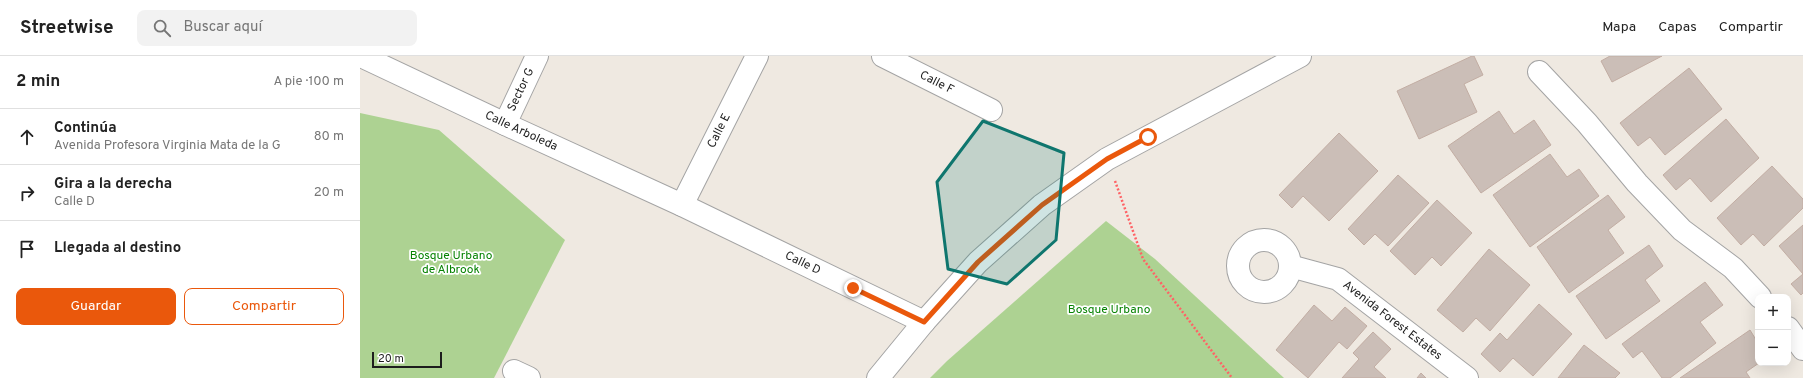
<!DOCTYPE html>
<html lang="es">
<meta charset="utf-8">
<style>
:root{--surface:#fff;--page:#f2f2f2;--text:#222;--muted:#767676;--line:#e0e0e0;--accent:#ea580c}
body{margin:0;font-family:Overpass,sans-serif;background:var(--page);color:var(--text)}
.controls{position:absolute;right:12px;bottom:12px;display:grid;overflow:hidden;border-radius:8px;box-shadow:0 4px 16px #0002}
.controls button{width:36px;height:36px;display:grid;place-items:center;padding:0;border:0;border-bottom:1px solid var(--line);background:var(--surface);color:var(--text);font:20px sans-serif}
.scale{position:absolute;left:12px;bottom:10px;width:70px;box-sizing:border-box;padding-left:4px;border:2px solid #1d1d1d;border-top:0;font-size:11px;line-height:14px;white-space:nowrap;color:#1d1d1d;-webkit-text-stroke:3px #fff;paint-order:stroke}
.stop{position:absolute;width:12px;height:12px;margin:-9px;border:3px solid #ea580c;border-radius:50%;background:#fff}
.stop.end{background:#ea580c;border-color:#fff;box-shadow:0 1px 4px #0008}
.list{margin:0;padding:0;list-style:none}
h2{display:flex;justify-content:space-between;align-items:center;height:52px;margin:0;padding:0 16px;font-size:17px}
h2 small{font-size:13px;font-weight:400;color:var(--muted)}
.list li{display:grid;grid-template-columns:26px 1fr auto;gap:12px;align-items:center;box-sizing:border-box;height:56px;padding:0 16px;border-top:1px solid var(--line)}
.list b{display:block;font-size:15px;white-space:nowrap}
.list p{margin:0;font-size:13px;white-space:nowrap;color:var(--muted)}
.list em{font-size:13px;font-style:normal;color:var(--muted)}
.actions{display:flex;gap:8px;padding:12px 16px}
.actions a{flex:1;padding:9px 0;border:1px solid var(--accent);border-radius:8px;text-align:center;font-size:14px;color:var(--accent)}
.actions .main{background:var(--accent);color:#fff}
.icon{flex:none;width:22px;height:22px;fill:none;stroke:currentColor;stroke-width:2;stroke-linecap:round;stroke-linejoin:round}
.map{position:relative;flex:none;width:1443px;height:322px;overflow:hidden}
header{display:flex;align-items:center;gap:24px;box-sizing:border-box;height:56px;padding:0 20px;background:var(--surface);border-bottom:1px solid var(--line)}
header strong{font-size:19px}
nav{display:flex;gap:22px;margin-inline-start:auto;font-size:14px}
.search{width:280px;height:36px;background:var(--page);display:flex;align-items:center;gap:10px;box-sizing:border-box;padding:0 14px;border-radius:8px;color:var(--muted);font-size:15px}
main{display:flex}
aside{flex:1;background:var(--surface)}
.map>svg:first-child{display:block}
.forest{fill:#add292}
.building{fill:#cbbeb7;stroke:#c2ada3}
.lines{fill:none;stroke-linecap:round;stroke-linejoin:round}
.minor-casing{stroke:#a4a4a4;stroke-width:24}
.path{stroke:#ff6265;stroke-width:2.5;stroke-dasharray:2 2;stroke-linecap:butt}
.minor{stroke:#fff;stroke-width:22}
.route{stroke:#ea580c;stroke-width:5}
.marked{fill:#0f766e;fill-opacity:0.2;stroke:#0f766e;stroke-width:3;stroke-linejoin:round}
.labels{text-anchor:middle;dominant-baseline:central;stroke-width:3.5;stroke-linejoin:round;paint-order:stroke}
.street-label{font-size:12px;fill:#1d1d1d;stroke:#fff}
.park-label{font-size:12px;fill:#078303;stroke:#fff}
</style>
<header>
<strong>Streetwise</strong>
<div class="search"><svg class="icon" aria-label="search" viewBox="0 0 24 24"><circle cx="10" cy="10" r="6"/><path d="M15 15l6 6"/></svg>Buscar aquí</div>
<nav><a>Mapa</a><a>Capas</a><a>Compartir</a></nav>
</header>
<main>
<aside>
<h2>2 min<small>A pie · 100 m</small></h2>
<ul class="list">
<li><svg class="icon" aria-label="ahead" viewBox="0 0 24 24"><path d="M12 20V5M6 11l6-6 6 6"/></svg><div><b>Continúa</b><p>Avenida Profesora Virginia Mata de la G</p></div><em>80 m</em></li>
<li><svg class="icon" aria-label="right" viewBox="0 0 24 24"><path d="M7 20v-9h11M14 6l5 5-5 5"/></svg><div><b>Gira a la derecha</b><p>Calle D</p></div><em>20 m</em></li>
<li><svg class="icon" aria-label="arrive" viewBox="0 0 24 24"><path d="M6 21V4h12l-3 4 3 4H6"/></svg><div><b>Llegada al destino</b></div></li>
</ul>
<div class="actions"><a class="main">Guardar</a><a>Compartir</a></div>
</aside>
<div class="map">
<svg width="1443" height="322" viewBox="0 0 1443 322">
<rect width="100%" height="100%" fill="#efe9e1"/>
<g class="forest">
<path d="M 0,57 L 79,74 L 205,184 L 134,322 L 0,322 Z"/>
<path d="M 746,165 L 795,203 L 924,322 L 570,322 L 587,305 Z"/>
</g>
<g class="building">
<path d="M 1112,0 L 1114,0 L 1123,19 L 1104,28 L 1117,56 L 1059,83 L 1037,35 Z"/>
<path d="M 1250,0 L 1302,0 L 1252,26 L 1241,5 Z"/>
<path d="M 1329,12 L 1362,53 L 1305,99 L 1290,81 L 1278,90 L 1260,67 Z"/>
<path d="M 1139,55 L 1154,78 L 1174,64 L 1191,89 L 1121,137 L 1088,90 Z"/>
<path d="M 1366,63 L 1399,102 L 1351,146 L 1330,122 L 1316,134 L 1303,119 Z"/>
<path d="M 979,77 L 1018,115 L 969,165 L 943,140 L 932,152 L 919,139 Z"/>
<path d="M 1190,98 L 1207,121 L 1219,113 L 1239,140 L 1170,191 L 1133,139 Z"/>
<path d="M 1412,110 L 1443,143 L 1443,152 L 1404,190 L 1393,178 L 1381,189 L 1357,162 Z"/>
<path d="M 1038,119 L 1069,147 L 1028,190 L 1015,178 L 1004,189 L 988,173 Z"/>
<path d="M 1248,139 L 1265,161 L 1248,174 L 1264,197 L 1209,237 L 1177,191 Z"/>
<path d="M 1077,144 L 1112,177 L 1081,210 L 1072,201 L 1055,219 L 1030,195 Z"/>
<path d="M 1443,169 L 1443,237 L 1441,239 L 1431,228 L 1443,218 L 1419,190 Z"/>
<path d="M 1289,189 L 1303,210 L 1285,224 L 1300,245 L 1246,283 L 1216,240 Z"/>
<path d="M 1129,193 L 1170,229 L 1130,275 L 1116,262 L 1103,276 L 1077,254 Z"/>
<path d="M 1345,226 L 1363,249 L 1340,266 L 1356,287 L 1310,322 L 1302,322 L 1282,295 L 1273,302 L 1262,288 Z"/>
<path d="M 1179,248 L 1212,278 L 1173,320 L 1153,302 L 1140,316 L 1121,298 L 1140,277 L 1147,284 Z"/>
<path d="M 954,249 L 972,265 L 985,251 L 1007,270 L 987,293 L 979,286 L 948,322 L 916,294 Z"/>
<path d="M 1390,274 L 1398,287 L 1399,307 L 1386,316 L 1390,322 L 1320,322 Z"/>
<path d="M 1013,276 L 1031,293 L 1014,311 L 1026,322 L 982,322 L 999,303 L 993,297 Z"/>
<path d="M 1224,289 L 1260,317 L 1255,322 L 1198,322 Z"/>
<path d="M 1061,317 L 1066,322 L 1057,322 Z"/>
</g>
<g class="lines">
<defs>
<g id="minor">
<path id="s1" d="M 1,0 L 145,68 L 322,149 L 564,266"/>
<path id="s2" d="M 523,0 L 631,54"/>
<path d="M 1179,16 L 1227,67 L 1277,127 L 1322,174 L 1373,212 L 1400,241"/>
<path id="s3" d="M 145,68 L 177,0"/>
<path id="s4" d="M 322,149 L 397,0"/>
<circle cx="904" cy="210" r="26"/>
<path id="s5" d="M 930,210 L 978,223 L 1107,322"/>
<path d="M 1428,272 L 1443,293"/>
<path d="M 154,315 L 169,322"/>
<path d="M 518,322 L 564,266 L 618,206 L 682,149 L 747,103 L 940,0"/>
</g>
</defs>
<use href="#minor" class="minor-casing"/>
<path class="path" d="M 755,125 L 783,203 L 872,322"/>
<use href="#minor" class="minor"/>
</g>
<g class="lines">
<path class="route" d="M 493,232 L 564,266 L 618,206 L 682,149 L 747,103 L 788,81"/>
</g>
<path class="marked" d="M 623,65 L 704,97 L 696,184 L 647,228 L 588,213 L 577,126 Z"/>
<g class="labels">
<g class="street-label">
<text stroke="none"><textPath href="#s2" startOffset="60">Calle F</textPath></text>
<text stroke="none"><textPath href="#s3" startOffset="38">Sector G</textPath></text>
<text stroke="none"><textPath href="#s4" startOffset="83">Calle E</textPath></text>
<text stroke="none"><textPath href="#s1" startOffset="177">Calle Arboleda</textPath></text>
<text stroke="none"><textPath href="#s1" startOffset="488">Calle D</textPath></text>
<text stroke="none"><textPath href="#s5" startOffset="118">Avenida Forest Estates</textPath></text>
</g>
<g class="park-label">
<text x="91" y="200">Bosque Urbano<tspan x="91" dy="14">de Albrook</tspan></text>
<text x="749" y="254">Bosque Urbano</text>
</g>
</g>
</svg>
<div class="controls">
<button>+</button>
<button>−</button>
</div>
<div class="scale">20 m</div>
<div class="stop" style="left:788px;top:81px"></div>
<div class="stop end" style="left:493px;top:232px"></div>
</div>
</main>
